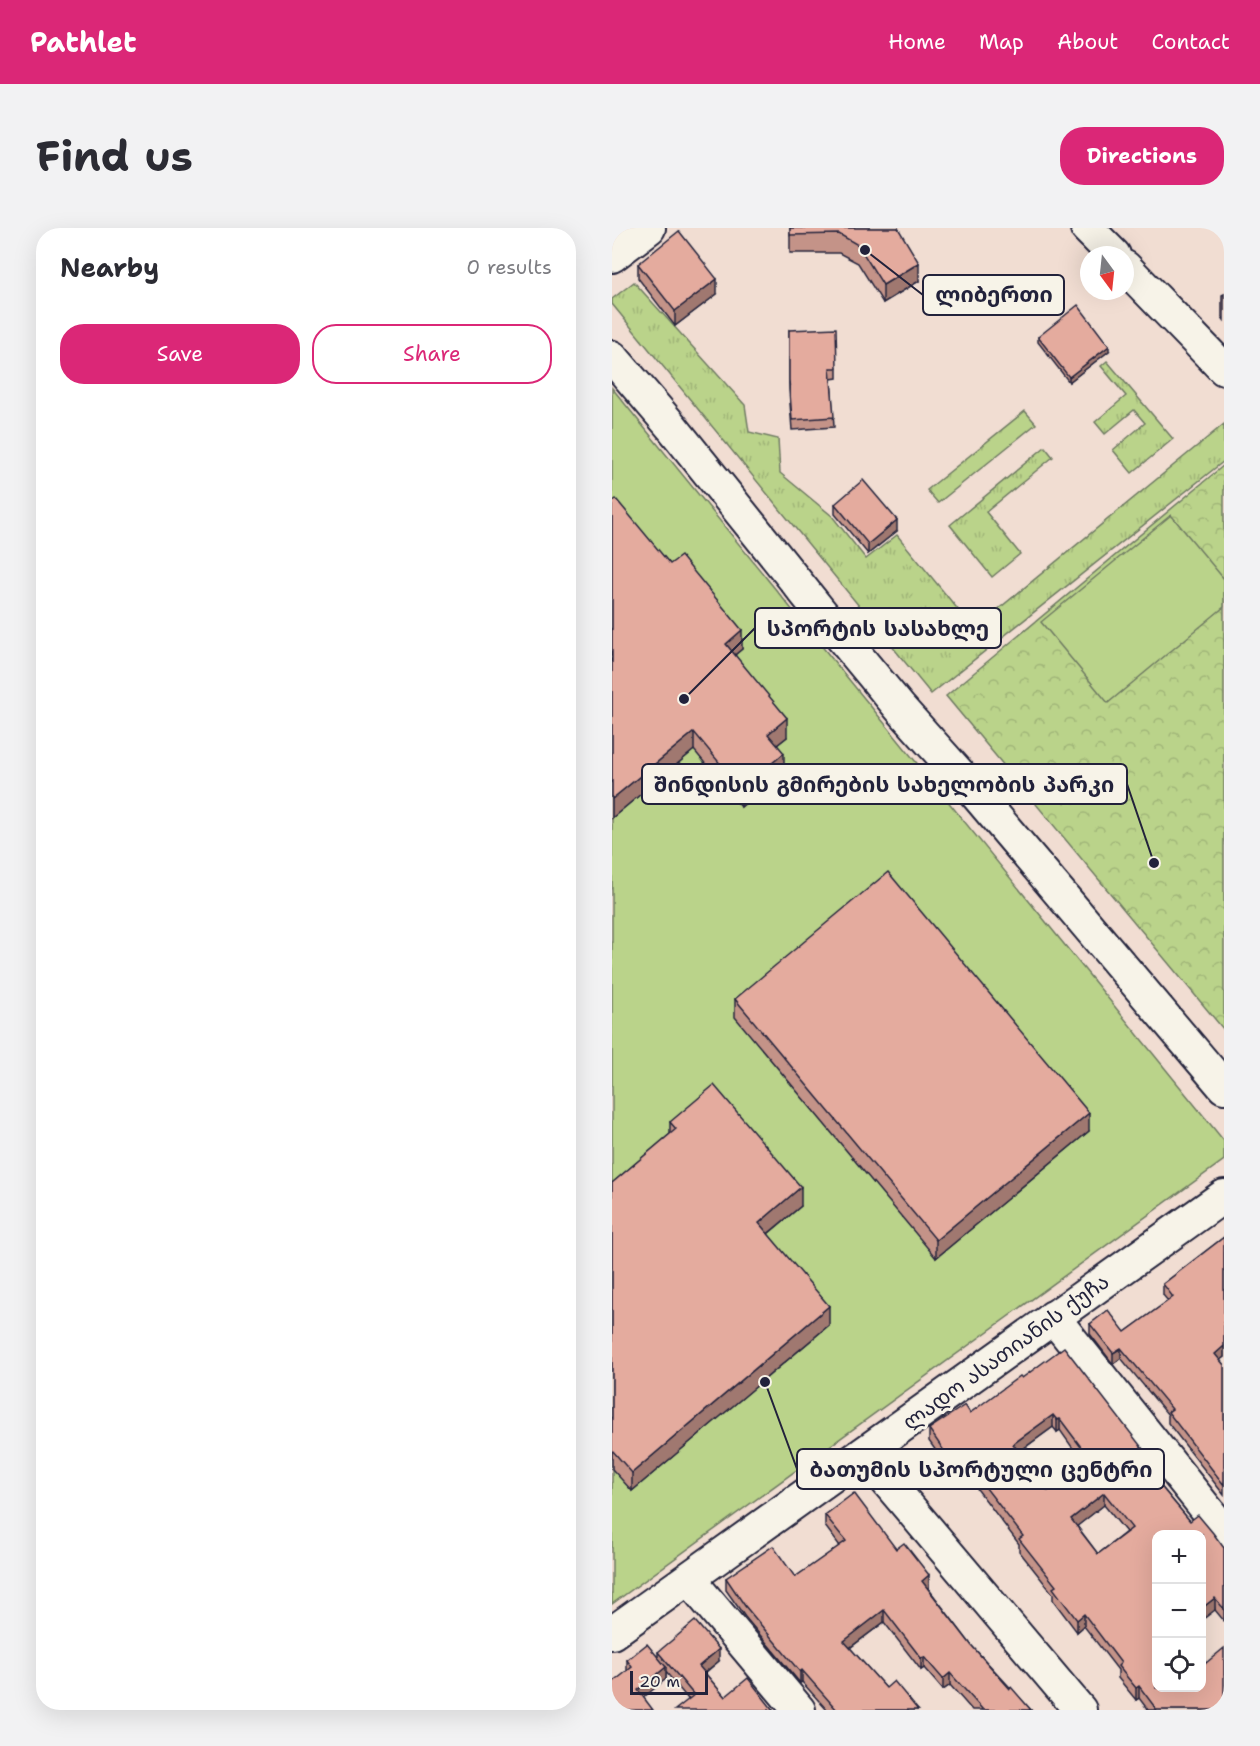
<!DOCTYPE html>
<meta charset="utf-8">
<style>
:root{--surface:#fff;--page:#f2f2f3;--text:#2b2b33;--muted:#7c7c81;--line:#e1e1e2;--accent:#db2777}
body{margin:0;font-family:"Shantell Sans","Noto Sans Georgian",sans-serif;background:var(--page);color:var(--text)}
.controls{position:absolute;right:18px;bottom:18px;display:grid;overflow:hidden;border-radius:12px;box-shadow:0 6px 24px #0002}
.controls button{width:54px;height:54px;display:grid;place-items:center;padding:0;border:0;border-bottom:2px solid var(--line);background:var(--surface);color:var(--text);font:30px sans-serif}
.compass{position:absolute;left:468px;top:18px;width:54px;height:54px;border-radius:50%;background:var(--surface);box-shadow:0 6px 24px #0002;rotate:165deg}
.scale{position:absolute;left:18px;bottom:15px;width:78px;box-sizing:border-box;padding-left:6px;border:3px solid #22223b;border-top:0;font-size:16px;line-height:21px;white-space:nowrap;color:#22223b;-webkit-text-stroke:4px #f7f3e8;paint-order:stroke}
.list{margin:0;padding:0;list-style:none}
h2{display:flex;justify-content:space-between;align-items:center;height:78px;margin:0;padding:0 24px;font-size:26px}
h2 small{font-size:20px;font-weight:400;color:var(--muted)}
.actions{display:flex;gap:12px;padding:18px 24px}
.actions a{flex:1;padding:14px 0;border:2px solid var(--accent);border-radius:24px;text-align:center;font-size:21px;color:var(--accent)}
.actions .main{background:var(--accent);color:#fff}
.icon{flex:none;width:33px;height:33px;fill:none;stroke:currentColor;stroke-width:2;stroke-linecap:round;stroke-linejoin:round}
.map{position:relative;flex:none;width:612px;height:1482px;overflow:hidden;border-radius:24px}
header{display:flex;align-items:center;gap:36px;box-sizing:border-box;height:84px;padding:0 30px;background:var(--accent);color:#fff}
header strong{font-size:28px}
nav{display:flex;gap:33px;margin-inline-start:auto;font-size:21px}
.intro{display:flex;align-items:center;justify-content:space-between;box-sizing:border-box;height:144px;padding:0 36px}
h1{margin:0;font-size:42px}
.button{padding:15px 27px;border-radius:24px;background:var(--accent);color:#fff;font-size:21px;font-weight:700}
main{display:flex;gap:36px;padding:0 36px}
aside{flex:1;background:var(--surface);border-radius:24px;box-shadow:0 6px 24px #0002}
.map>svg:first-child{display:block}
.grass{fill:url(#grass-tufts);stroke:#6e7a62;stroke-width:1.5}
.park{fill:url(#park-crowns);stroke:#6e7a62;stroke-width:1.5}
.pitch{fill:#bad38a;stroke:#6e7a62;stroke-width:1.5}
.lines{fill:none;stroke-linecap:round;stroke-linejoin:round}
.minor-casing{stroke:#22223b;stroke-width:36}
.minor{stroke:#f7f3e8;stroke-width:32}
.wall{fill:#c49388;stroke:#22223b;stroke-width:1.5;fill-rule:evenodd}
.shaded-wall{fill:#a0786f;stroke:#22223b;stroke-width:1.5}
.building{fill:#e4ab9e;stroke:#22223b;stroke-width:1.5;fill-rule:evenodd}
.labels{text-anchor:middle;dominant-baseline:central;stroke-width:6;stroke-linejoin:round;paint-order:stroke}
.street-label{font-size:21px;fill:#22223b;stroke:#f7f3e8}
.leader{fill:none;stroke:#22223b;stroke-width:2}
.callout-dot{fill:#22223b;stroke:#f7f3e8;stroke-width:2}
.callout{fill:#f7f3e8;stroke:#22223b;stroke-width:2}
.callout-label{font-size:22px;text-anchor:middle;font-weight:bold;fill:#22223b}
</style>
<header>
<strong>Pathlet</strong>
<nav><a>Home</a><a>Map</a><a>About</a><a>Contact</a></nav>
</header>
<div class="intro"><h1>Find us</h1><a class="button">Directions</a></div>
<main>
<aside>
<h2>Nearby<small>0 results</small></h2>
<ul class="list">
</ul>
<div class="actions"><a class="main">Save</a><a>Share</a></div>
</aside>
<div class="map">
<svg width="612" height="1482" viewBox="0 0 612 1482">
<defs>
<pattern id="grass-tufts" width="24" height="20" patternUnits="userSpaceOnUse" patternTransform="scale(1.5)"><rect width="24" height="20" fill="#bad38a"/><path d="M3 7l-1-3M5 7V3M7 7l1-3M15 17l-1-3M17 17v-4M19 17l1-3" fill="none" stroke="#a0b578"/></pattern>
<pattern id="park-crowns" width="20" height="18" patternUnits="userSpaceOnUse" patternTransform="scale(1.5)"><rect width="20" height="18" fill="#bad38a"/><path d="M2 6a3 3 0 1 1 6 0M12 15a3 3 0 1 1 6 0" fill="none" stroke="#a0b578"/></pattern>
</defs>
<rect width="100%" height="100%" fill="#f1ddd2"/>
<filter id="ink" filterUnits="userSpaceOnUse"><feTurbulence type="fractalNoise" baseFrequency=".0167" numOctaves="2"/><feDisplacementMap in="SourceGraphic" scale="12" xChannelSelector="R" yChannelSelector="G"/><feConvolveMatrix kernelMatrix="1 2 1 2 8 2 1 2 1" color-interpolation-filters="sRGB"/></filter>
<g filter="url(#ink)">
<g class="grass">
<path d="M 22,54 L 133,177 L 137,204 L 166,211 L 168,245 L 220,288 L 254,331 L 285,307 L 362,401 L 612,196 L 612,233 L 319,466 L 0,76 L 0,71 Z"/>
<path d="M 495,133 L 561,211 L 520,245 L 501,222 L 533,195 L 522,182 L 493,206 L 483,194 L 514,168 L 489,138 Z"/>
<path d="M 413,183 L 424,196 L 326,275 L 315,262 Z"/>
<path d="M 433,219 L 441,229 L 374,284 L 408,326 L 380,349 L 338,297 Z"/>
</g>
<path class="park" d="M 612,237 L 612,802 L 334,468 Z"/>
<g class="pitch">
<path d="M 0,160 L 612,913 L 612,932 L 0,1376 Z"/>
<path d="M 559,287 L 612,351 L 612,379 L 496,475 L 429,394 Z"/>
</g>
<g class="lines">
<defs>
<g id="minor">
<path d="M 475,0 L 502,27"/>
<path d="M 0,28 L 37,0"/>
<path d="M 513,39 L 612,141"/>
<path d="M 0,129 L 60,199 L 207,382 L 288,480 L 348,547 L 612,859"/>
<path d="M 441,1089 L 612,1303"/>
<path d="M 252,1226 L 468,1482"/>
<path d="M 77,1351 L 187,1482"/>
<path d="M 0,1405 L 612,968"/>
</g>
</defs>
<use href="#minor" class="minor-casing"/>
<use href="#minor" class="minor"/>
</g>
<g class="wall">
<path d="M 178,0 L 286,0 L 307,53 L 271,75 L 246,35 L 227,25 L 178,25 Z"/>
<path d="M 26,36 L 105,66 L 63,98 L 26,50 Z"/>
<path d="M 612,66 L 612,92 L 610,89 L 610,67 Z"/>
<path d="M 177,102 L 225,140 L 225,150 L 219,151 L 222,199 L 180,202 L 177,162 Z"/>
<path d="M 426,109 L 497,123 L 457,154 L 426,114 Z"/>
<path d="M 0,274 L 58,336 L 130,421 L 123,427 L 175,509 L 165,517 L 172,543 L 129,579 L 82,522 L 0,590 Z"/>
<path d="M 223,276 L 285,303 L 256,326 L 223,286 Z"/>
<path d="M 123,771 L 477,903 L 324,1030 L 123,789 Z"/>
<path d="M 58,894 L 189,978 L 156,1006 L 217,1097 L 20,1263 L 0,1241 L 0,955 L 58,906 Z"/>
<path d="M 612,1009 L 612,1129 L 608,1132 L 612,1137 L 612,1267 L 556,1195 L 556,1187 L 509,1130 L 501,1136 L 478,1106 L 478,1096 L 513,1104 L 556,1073 L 551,1067 L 551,1056 Z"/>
<path d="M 410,1150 L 538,1242 L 536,1243 L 578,1293 L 612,1320 L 612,1393 L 603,1382 L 590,1306 L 544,1460 L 612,1482 L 536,1482 L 527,1470 L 524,1472 L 506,1450 L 506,1442 L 472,1398 L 465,1404 L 441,1372 L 441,1366 L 407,1323 L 407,1316 L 350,1241 L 341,1247 L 317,1213 L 317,1201 L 358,1185 ZM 441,1199 L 445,1204 L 448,1202 L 472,1236 L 436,1263 L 407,1224 ZM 492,1277 L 514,1304 L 486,1326 L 465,1298 Z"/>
<path d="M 213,1287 L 284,1321 L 317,1359 L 316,1360 L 360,1418 L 419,1482 L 360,1482 L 338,1457 L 331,1462 L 312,1440 L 309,1442 L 272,1394 L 238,1420 L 274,1460 L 306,1482 L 215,1482 L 190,1454 L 188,1455 L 133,1389 L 114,1362 L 114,1350 L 183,1349 L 228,1318 L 213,1298 Z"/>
<path d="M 46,1424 L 107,1433 L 93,1445 L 113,1469 L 76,1471 L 54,1444 L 54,1451 L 0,1482 L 15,1443 L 15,1432 L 46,1430 Z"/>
</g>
<g class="shaded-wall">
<path d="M 307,35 L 307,53 L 271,75 L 271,57 Z"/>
<path d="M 105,51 L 105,66 L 63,98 L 63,83 Z"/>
<path d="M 497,118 L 497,123 L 457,154 L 457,149 Z"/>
<path d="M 285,292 L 285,303 L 256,326 L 256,316 Z"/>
<path d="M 130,402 L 130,421 L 114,434 L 114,416 Z"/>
<path d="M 175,490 L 175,509 L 156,524 L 156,506 Z"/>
<path d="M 82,504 L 82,522 L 0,590 L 0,571 Z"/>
<path d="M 172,525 L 172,543 L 129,579 L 129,561 Z"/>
<path d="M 477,885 L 477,903 L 324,1030 L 324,1012 Z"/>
<path d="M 189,959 L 189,978 L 147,1013 L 147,995 Z"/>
<path d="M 217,1078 L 217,1097 L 20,1263 L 20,1245 Z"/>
<path d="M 612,1118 L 612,1129 L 603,1136 L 603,1126 Z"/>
<path d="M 509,1120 L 509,1130 L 501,1136 L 501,1125 Z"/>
<path d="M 441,1187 L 441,1199 L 401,1228 L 401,1216 Z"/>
<path d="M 448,1191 L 448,1202 L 445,1204 L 445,1192 Z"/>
<path d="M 350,1229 L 350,1241 L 341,1247 L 341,1236 Z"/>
<path d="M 538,1230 L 538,1242 L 530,1248 L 530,1236 Z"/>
<path d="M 492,1265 L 492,1277 L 459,1303 L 459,1291 Z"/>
<path d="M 317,1347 L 317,1359 L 310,1364 L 310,1353 Z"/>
<path d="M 603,1370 L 603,1382 L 590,1392 L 590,1380 Z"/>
<path d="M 272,1382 L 272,1394 L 232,1424 L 232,1413 Z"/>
<path d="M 472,1386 L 472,1398 L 465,1404 L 465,1392 Z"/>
<path d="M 107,1421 L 107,1433 L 87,1449 L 87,1438 Z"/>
<path d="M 312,1429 L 312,1440 L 309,1442 L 309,1430 Z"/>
<path d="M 54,1439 L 54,1451 L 26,1474 L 26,1462 Z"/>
<path d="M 190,1442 L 190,1454 L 188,1455 L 188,1444 Z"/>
<path d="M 338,1445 L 338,1457 L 331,1462 L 331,1451 Z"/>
<path d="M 527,1458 L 527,1470 L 524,1472 L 524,1460 Z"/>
</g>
<g class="building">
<path d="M 178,0 L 286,0 L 307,35 L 271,57 L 246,17 L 227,6 L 178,7 Z"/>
<path d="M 67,3 L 105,51 L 63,83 L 26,36 Z"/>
<path d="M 466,77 L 497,118 L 457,149 L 426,109 Z"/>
<path d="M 224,100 L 225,140 L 218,140 L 222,189 L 180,192 L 177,152 L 177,102 Z"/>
<path d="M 251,252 L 285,292 L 256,316 L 223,276 Z"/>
<path d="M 4,271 L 58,336 L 69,328 L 130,402 L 114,416 L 175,490 L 156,506 L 172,525 L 129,561 L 82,504 L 0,571 L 0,274 Z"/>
<path d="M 276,644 L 477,885 L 324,1012 L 123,771 Z"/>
<path d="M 102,857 L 189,959 L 147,995 L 217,1078 L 20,1245 L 0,1222 L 0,955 L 64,901 L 58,894 Z"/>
<path d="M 612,1009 L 612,1118 L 603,1126 L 612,1137 L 612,1257 L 556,1184 L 560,1181 L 509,1120 L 501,1125 L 478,1096 L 496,1082 L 513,1104 L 561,1069 L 551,1056 Z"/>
<path d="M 452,1119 L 538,1230 L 530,1236 L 578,1293 L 586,1287 L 601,1305 L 612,1320 L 612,1381 L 603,1370 L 590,1380 L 590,1306 L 544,1306 L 544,1460 L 590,1460 L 590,1429 L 594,1435 L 612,1420 L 612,1482 L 545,1482 L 527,1458 L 524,1460 L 506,1438 L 509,1435 L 472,1386 L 465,1392 L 441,1360 L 444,1358 L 407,1311 L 411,1308 L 350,1229 L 341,1236 L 317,1201 L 353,1177 L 358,1185 L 408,1148 L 410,1150 ZM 441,1187 L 445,1192 L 448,1191 L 475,1227 L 473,1228 L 477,1232 L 436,1263 L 401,1216 ZM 492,1265 L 520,1300 L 486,1326 L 459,1291 Z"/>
<path d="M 242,1265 L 284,1321 L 292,1315 L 317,1347 L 310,1353 L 360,1418 L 398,1461 L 399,1459 L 419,1482 L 371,1482 L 338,1445 L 331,1451 L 312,1429 L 309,1430 L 272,1382 L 232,1413 L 274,1460 L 282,1453 L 306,1482 L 225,1482 L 190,1442 L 188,1444 L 133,1378 L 114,1350 L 161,1318 L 183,1349 L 234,1313 L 213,1287 Z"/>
<path d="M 83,1393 L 107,1421 L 87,1438 L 113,1469 L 136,1450 L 161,1482 L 63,1482 L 82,1467 L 46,1424 Z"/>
<path d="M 35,1416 L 54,1439 L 26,1462 L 41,1482 L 0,1482 L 0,1455 L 20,1439 L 15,1432 Z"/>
</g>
</g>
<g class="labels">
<g class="street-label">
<text transform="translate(394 1124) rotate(-36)">ლადო ასათიანის ქუჩა</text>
</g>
</g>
<path class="leader" d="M253 22L311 67M72 471L143 400M542 635L515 556M153 1154L185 1241"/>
<g class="callout-dot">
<circle cx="253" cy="22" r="6"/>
<circle cx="72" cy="471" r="6"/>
<circle cx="542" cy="635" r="6"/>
<circle cx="153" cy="1154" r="6"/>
</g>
<g class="callout">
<rect x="311" y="47" width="141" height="40" rx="6"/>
<rect x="143" y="380" width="246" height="40" rx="6"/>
<rect x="30" y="536" width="485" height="40" rx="6"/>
<rect x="185" y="1221" width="367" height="40" rx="6"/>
</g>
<g class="callout-label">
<text x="382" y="74">ლიბერთი</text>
<text x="266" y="408">სპორტის სასახლე</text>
<text x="272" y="564">შინდისის გმირების სახელობის პარკი</text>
<text x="369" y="1249">ბათუმის სპორტული ცენტრი</text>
</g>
</svg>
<div class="controls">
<button>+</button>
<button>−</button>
<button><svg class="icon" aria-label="locate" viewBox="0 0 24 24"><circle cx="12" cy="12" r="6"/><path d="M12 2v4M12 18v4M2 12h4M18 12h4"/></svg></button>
</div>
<svg class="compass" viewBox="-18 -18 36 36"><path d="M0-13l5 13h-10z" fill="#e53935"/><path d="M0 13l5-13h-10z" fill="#7c7c81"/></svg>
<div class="scale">20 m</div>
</div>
</main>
